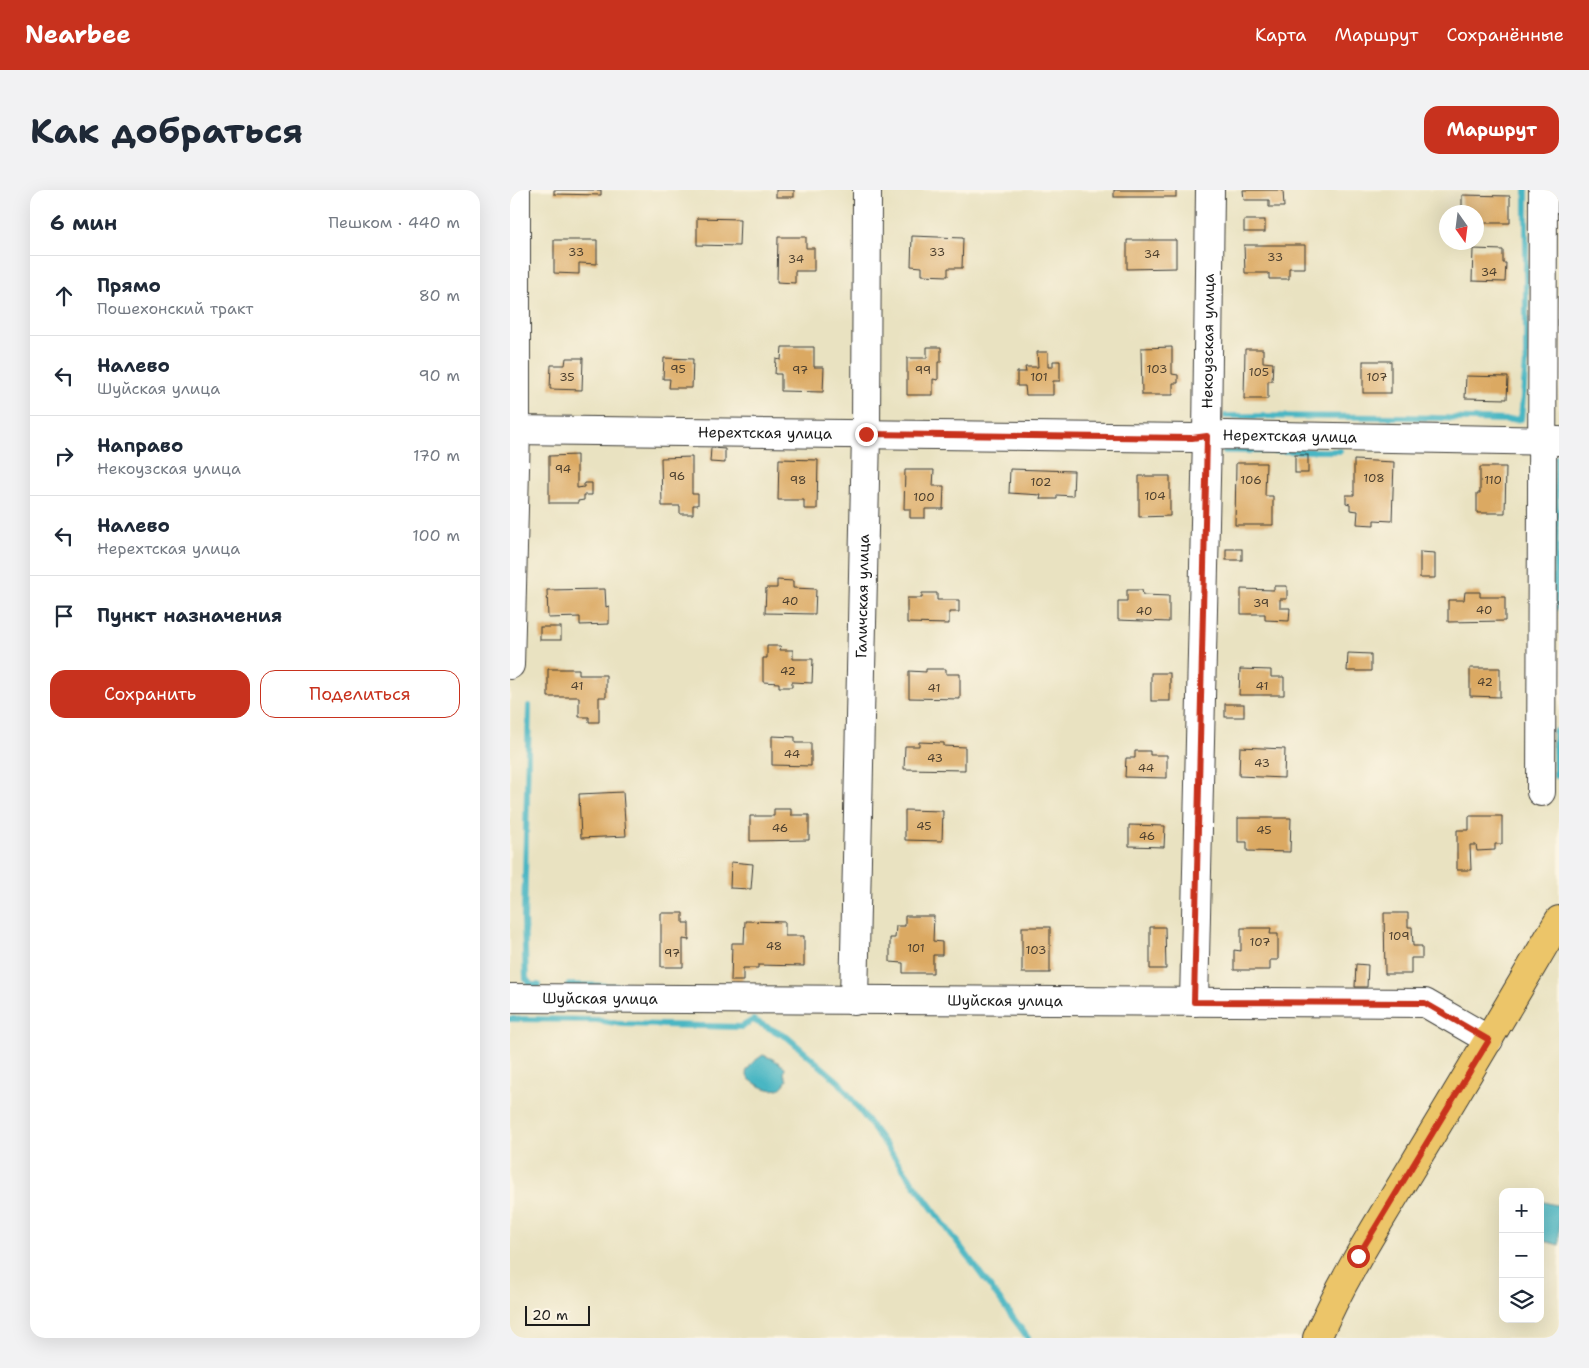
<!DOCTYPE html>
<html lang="ru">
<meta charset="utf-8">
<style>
:root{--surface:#fff;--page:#f2f2f3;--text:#1f2937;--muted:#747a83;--line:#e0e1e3;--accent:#c8321e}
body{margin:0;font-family:"Shantell Sans",sans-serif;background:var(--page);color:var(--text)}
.controls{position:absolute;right:15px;bottom:15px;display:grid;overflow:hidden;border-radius:10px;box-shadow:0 5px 20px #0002}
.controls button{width:45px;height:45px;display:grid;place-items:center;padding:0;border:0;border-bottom:1px solid var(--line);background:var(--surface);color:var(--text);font:25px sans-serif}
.compass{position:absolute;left:929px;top:15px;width:45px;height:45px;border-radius:50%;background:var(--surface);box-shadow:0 5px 20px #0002;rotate:166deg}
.scale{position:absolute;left:15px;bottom:12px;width:65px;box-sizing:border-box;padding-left:5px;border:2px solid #1c1c1c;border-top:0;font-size:14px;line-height:18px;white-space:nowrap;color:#1c1c1c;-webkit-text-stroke:4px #fcf5e5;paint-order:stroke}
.stop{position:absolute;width:15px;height:15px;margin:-11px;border:4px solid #c8321e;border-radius:50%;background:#fff}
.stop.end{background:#c8321e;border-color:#fff;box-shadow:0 1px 5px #0008}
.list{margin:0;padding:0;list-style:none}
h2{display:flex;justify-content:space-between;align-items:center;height:65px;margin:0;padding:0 20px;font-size:21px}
h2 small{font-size:16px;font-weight:400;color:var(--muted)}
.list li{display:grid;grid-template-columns:32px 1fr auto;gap:15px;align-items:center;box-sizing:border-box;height:80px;padding:0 20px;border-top:1px solid var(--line)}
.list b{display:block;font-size:19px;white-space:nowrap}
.list p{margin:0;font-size:16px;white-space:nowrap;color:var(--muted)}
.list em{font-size:16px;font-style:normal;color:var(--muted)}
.actions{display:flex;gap:10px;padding:15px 20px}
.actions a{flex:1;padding:11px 0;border:1px solid var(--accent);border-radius:15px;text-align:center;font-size:18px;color:var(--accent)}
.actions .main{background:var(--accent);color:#fff}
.icon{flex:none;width:28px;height:28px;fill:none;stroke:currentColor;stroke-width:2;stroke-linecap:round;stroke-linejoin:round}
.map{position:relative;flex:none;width:1049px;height:1148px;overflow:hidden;border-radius:15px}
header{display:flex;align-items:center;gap:30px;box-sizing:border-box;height:70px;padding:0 25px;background:var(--accent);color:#fff}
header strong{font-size:24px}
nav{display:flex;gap:28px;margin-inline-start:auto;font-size:18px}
.intro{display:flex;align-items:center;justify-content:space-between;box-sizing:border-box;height:120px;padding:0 30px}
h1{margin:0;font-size:35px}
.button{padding:12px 22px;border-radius:15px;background:var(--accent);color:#fff;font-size:18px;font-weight:700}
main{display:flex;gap:30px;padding:0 30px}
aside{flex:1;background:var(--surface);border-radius:15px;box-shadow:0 5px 20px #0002}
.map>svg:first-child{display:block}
.water{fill:#48b6c3;stroke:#326970}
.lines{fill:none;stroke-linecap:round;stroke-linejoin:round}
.stream{stroke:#48b6c3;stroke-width:6}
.building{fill:#dba962}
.minor-casing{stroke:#3b3a35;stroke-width:30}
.major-casing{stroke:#3b3a35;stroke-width:30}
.minor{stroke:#fff;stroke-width:28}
.major{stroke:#ecc569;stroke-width:28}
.route{stroke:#c8321e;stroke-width:6}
.labels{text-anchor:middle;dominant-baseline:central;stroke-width:4.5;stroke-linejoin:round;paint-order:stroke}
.number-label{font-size:12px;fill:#4c3f2e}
.street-label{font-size:15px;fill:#1c1c1c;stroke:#fcf5e5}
</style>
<header>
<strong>Nearbee</strong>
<nav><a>Карта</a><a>Маршрут</a><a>Сохранённые</a></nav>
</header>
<div class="intro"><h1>Как добраться</h1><a class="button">Маршрут</a></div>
<main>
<aside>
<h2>6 мин<small>Пешком · 440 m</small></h2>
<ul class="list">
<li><svg class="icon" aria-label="ahead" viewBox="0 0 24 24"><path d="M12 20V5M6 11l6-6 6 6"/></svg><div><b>Прямо</b><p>Пошехонский тракт</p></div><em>80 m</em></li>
<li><svg class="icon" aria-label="left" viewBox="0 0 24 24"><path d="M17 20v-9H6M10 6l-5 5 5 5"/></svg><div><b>Налево</b><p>Шуйская улица</p></div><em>90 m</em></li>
<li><svg class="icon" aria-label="right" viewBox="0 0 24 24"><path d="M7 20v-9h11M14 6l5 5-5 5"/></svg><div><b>Направо</b><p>Некоузская улица</p></div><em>170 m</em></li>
<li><svg class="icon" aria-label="left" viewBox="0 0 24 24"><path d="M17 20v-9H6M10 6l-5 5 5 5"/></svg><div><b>Налево</b><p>Нерехтская улица</p></div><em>100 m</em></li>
<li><svg class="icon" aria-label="arrive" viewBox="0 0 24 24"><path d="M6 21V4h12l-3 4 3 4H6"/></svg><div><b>Пункт назначения</b></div></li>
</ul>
<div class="actions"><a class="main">Сохранить</a><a>Поделиться</a></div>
</aside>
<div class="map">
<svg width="1049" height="1148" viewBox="0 0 1049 1148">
<rect width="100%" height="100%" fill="#fcf5e5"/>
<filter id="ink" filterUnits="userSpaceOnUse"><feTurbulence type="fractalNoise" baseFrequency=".02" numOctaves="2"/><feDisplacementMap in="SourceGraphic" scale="10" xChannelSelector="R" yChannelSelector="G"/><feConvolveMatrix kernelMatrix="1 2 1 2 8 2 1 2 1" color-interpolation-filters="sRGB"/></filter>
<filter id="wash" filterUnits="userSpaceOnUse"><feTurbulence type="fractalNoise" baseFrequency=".0096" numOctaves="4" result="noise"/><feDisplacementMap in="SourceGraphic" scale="20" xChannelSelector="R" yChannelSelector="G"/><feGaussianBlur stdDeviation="1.12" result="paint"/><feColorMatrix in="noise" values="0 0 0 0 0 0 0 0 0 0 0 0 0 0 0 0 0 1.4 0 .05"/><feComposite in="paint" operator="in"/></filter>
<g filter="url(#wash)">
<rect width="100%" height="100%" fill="#e9e2c1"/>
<g class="water">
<path d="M 253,865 L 263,869 L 275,877 L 274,884 L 277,890 C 275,893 272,898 268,899 C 258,902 245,894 238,888 L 236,882 L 243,872 Z"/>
<path d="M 1030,1011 L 1049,1016 L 1049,1055 L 1030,1050 Z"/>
</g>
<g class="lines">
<g class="stream">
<path d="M 716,226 L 891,227 L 998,230 L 1011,229 L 1016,173 L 1016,0"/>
<path d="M 715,261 L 830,261"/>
<path d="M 1045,418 L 1046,268 L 1049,266"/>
<path d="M 19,516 L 14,730 L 16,789 L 21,795 L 28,795"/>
<path d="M 1045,541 L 1046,586"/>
<path d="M 58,795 L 106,796"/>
<path d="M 0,829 L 87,830 L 112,834 L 231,837 L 243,830 L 277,847 L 329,892 L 518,1148"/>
</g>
</g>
<g id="blocks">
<g class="building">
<path d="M 44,0 L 91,0 L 91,5 L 44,4 Z"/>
<rect x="266" y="0" width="18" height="7"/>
<rect x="604" y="0" width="62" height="7"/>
<path d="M 733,0 L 773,0 L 774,17 L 759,17 L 759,10 L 734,10 Z"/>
<path d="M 952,5 L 1000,6 L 1000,33 L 966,33 L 966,22 L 952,22 Z"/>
<path d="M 187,28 L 230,29 L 229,56 L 187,55 Z"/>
<rect x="734" y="30" width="21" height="12"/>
<path d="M 402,46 L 453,48 L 452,78 L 438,78 L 438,86 L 412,85 L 412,77 L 401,76 Z"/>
<path d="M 268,47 L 296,47 L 296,58 L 304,58 L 304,81 L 285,81 L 285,93 L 267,92 Z"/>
<path d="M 44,50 L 87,50 L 87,74 L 69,73 L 69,84 L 44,83 Z"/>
<path d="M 617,50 L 666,50 L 666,78 L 617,79 Z"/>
<path d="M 734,55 L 795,55 L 795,78 L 779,78 L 779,89 L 759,89 L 759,83 L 735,83 Z"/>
<path d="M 963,59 L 993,60 L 993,73 L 996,73 L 995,92 L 962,91 Z"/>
<path d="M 272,157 L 304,157 L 304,177 L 314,177 L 313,202 L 271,201 L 271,184 L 265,184 L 266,169 L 271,170 Z"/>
<path d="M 417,157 L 431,157 L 431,172 L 428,172 L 428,190 L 423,189 L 423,205 L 397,205 L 397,168 L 417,168 Z"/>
<path d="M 662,157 L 662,184 L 668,185 L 668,193 L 663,193 L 663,205 L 632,205 L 631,158 Z"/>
<path d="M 735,159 L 753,159 L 753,172 L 763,173 L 762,191 L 758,191 L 758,209 L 734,209 Z"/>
<path d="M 527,162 L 538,162 L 538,177 L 543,177 L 543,171 L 550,171 L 550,191 L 543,191 L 543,205 L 516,205 L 515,196 L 507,196 L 507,182 L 516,182 L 515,177 L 528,177 Z"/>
<path d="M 56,168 L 73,168 L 72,200 L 40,199 L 41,175 L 55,175 Z"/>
<path d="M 154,168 L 183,169 L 182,198 L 159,198 L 160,189 L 153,189 Z"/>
<rect x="853" y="171" width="28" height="32"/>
<path d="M 956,186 L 998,187 L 997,209 L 955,208 Z"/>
<path d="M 201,258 L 215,259 L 215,273 L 200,272 Z"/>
<path d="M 67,265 L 67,298 L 74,297 L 74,293 L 82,293 L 82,305 L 74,305 L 74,310 L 68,311 L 68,313 L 39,313 L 39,266 Z"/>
<rect x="785" y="265" width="13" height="18"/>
<path d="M 182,267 L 182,304 L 188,304 L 188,315 L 183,315 L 183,324 L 170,324 L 170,316 L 152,316 L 151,268 Z"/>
<path d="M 269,269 L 308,270 L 307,319 L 294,319 L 294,310 L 268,310 Z"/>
<path d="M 844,270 L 884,272 L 882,331 L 864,330 L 864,335 L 847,334 L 848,321 L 840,320 L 840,314 L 836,313 L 836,305 L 844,305 Z"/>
<path d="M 726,273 L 756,273 L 755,306 L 763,306 L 763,335 L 725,335 Z"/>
<path d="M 970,277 L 996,277 L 995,323 L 967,323 L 967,303 L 970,303 Z"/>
<path d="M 500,279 L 564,281 L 563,306 L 547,305 L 547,309 L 530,309 L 531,305 L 499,303 Z"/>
<path d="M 395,280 L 424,280 L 423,296 L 434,296 L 433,319 L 415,319 L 415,328 L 400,328 L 400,319 L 394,319 Z"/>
<path d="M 629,286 L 660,286 L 660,326 L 629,327 Z"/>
<rect x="716" y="359" width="16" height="11"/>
<path d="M 910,362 L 925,363 L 925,388 L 910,388 Z"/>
<path d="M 267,390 L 283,391 L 283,398 L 306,399 L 305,424 L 255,423 L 256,398 L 267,398 Z"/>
<path d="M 764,396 L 777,396 L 777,409 L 770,409 L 770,418 L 780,418 L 779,431 L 755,430 L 755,424 L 731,424 L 731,399 L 764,400 Z"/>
<path d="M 95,399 L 96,417 L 99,416 L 99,434 L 70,435 L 70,427 L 38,428 L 37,400 Z"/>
<path d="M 617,400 L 632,400 L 633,405 L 659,406 L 659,432 L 608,430 L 608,411 L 617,411 Z"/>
<path d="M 955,402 L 970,402 L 970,407 L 995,407 L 995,431 L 938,432 L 938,410 L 954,410 Z"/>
<path d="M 412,403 L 427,403 L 427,410 L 449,410 L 449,422 L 439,422 L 439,434 L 397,433 L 397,408 L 412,408 Z"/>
<rect x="30" y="437" width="21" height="13"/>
<path d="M 257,456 L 271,456 L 270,460 L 283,460 L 283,469 L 303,469 L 302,493 L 282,492 L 282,497 L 269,497 L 269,493 L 253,492 L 253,468 L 257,468 Z"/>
<path d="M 838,463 L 861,464 L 861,481 L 837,481 Z"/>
<path d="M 960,478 L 990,478 L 990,507 L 960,506 Z"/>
<path d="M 38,479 L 69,479 L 69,485 L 96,485 L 96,507 L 89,507 L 89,532 L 79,532 L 79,527 L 69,527 L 69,507 L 38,507 Z"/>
<path d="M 416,479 L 436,479 L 436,484 L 450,484 L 450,509 L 399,508 L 399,481 L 416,482 Z"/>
<path d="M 730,479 L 761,480 L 761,487 L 774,487 L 774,505 L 729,505 Z"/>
<rect x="641" y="483" width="19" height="28"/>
<rect x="715" y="514" width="19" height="13"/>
<path d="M 262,546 L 285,547 L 285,553 L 301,553 L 301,576 L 262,575 Z"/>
<path d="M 409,552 L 434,553 L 434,556 L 455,557 L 455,580 L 394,579 L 395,556 L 409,556 Z"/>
<path d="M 730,557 L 775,559 L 774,588 L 729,586 Z"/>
<path d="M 625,561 L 640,561 L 640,565 L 657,565 L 657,588 L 615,587 L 616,568 L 625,568 Z"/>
<path d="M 113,602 L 116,646 L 71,648 L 69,604 Z"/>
<path d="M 264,619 L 281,619 L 281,625 L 299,625 L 299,650 L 240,651 L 240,626 L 264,626 Z"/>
<path d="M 395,620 L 433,621 L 432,651 L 395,650 Z"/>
<path d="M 959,626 L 992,626 L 992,654 L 985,654 L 985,660 L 967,661 L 966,655 L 960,655 L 961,680 L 947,680 L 947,640 L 959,640 Z"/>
<path d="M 728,628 L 781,628 L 780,662 L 737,661 L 737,652 L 728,652 Z"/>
<path d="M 619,635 L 655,636 L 654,657 L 619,656 Z"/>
<path d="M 221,672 L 243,674 L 241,699 L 220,698 Z"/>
<path d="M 151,723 L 173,723 L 173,733 L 179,733 L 179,750 L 173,749 L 173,777 L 151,777 Z"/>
<path d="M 874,723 L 898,723 L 898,737 L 902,737 L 903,756 L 912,756 L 912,768 L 901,768 L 901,784 L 875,784 Z"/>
<path d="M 395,726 L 424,726 L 423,751 L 432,752 L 432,765 L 423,765 L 423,783 L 393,783 L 393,773 L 380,772 L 380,748 L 385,748 L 386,736 L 395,736 Z"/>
<path d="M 235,731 L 275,732 L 275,746 L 294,746 L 294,776 L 248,775 L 248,778 L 233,778 L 233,791 L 221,791 L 222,753 L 234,753 Z"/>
<rect x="512" y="737" width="28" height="46"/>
<path d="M 640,737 L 655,737 L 656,779 L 640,779 Z"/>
<path d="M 731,738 L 761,738 L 760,744 L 768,744 L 768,770 L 760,770 L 760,780 L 724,780 L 724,760 L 731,761 Z"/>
<path d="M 846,774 L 858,775 L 857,797 L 845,797 Z"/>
</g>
</g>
</g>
<g filter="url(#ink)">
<use href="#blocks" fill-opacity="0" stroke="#3b3a35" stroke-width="1"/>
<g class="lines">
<defs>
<g id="minor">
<path id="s1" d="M 0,240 L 682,248 L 716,245 L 1049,251"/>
<path d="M 0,475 L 6,240 L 6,0"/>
<path d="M 1031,602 L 1033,0"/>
<path id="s2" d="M 0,808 L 915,813 L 979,850"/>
<path id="s3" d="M 344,811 L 356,244 L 357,0"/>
<path id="s4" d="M 684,812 L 697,246 L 700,0"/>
</g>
<path id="major" d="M 807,1148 C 835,1083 875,1023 911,962 C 958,885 1003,808 1049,730"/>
</defs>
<use href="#minor" class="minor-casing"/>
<use href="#major" class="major-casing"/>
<use href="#minor" class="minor"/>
<use href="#major" class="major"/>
</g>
</g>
<g class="lines" filter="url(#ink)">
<path class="route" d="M 356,244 L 682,248 L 697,246 L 684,812 L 915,813 L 979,850 L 848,1066"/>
</g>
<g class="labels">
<g class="number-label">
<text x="66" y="62">33</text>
<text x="427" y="62">33</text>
<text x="642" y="64">34</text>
<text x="765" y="67">33</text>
<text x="286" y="69">34</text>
<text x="979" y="82">34</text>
<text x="168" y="179">95</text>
<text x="647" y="179">103</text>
<text x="290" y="180">97</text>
<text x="413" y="180">99</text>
<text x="749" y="182">105</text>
<text x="57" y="187">35</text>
<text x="529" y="187">101</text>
<text x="867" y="187">107</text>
<text x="53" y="279">94</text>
<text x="167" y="286">96</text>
<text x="864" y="288">108</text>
<text x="288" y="290">98</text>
<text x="741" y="290">106</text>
<text x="983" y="290">110</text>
<text x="531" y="292">102</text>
<text x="645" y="306">104</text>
<text x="414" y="307">100</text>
<text x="280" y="411">40</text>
<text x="751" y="413">39</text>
<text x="974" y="420">40</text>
<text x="634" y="421">40</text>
<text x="278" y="481">42</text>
<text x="975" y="492">42</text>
<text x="67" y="496">41</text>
<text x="752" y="496">41</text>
<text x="424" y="498">41</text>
<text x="282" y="564">44</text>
<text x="425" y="568">43</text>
<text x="752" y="573">43</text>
<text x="636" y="578">44</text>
<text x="414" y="636">45</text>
<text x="270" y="638">46</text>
<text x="754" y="640">45</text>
<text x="637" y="646">46</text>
<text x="889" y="746">109</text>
<text x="750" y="752">107</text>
<text x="264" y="756">48</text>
<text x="406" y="758">101</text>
<text x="526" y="760">103</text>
<text x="162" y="763">97</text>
</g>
<g class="street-label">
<text stroke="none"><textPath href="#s4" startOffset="661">Некоузская улица</textPath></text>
<text stroke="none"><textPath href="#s1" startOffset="255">Нерехтская улица</textPath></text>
<text stroke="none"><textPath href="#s1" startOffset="780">Нерехтская улица</textPath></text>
<text stroke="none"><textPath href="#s3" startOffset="405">Галичская улица</textPath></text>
<text stroke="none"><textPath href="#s2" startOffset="90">Шуйская улица</textPath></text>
<text stroke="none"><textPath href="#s2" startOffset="495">Шуйская улица</textPath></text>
</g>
</g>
</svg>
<div class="controls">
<button>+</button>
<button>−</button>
<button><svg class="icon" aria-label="layers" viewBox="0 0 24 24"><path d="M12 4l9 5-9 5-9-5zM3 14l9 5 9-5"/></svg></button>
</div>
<svg class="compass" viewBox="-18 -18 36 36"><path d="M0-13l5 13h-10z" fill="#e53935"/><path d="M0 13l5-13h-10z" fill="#747a83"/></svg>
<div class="scale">20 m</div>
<div class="stop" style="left:848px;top:1066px"></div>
<div class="stop end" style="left:356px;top:244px"></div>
</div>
</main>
